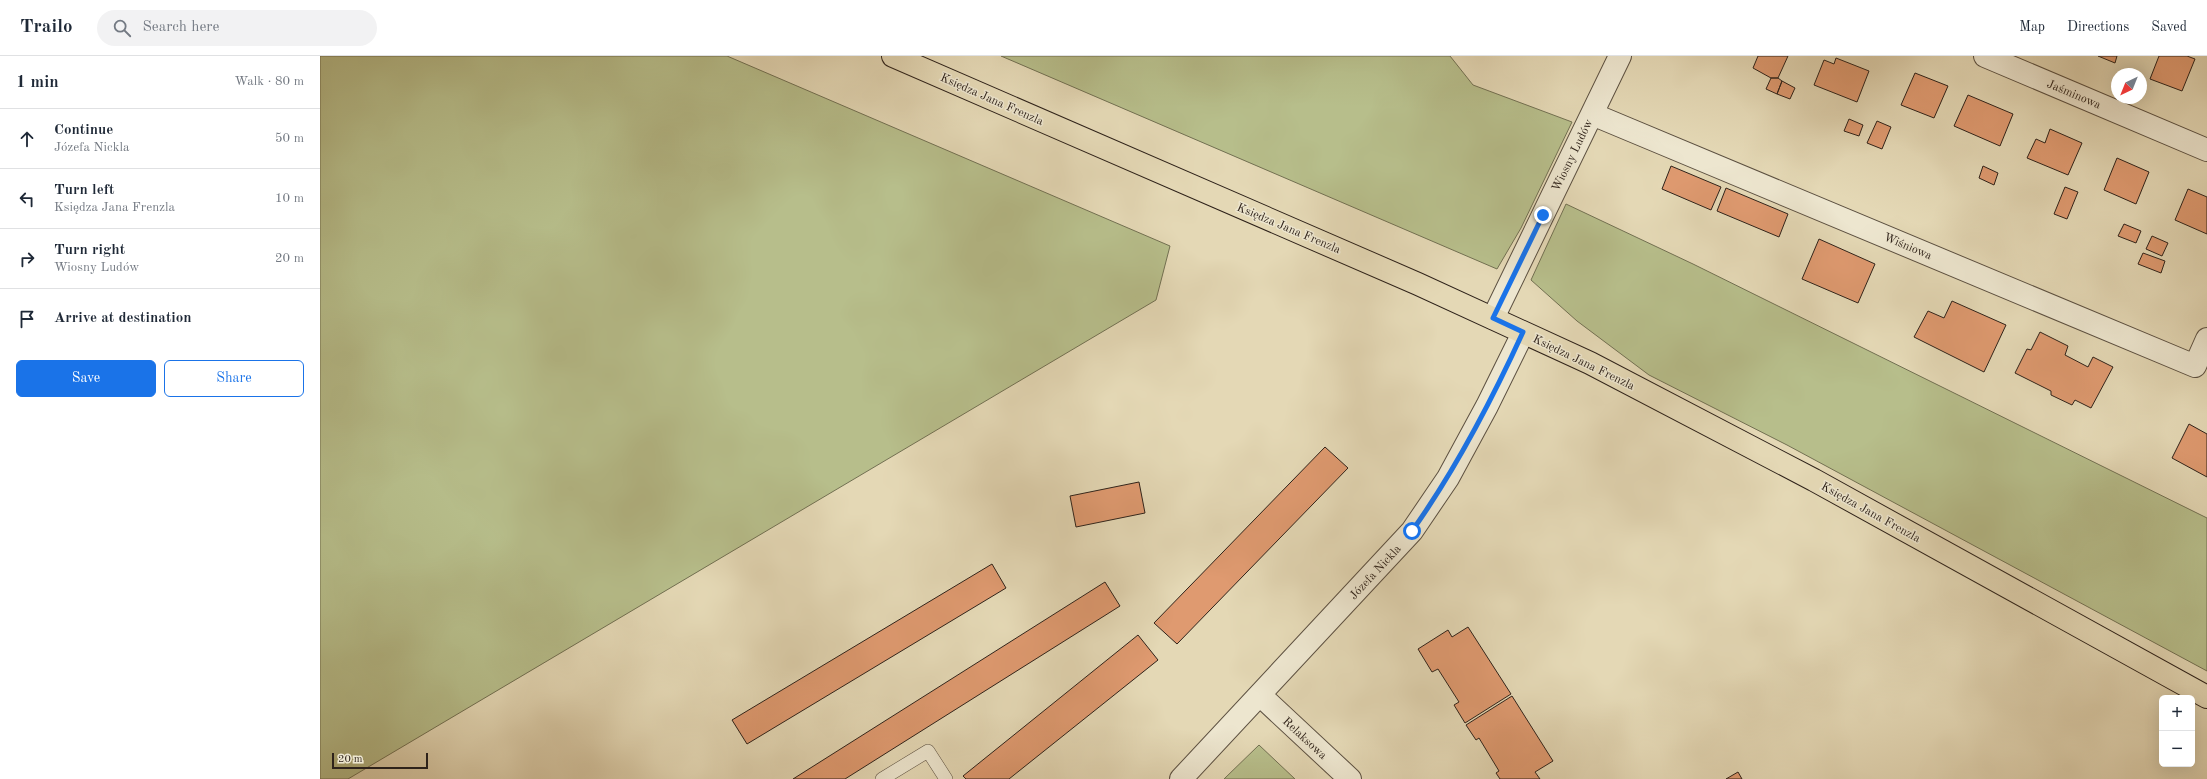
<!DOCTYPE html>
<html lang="en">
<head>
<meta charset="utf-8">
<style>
  :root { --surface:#fff; --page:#f2f2f3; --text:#1f2937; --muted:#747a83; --line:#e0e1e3; --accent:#1a73e8 }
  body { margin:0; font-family:"Old Standard TT",serif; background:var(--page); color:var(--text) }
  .controls { position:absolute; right:12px; bottom:12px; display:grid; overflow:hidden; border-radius:6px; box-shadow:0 4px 16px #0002 }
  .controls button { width:36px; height:36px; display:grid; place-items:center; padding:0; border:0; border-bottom:1px solid var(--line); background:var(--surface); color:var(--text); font:20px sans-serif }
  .compass { position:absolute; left:1791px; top:12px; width:36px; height:36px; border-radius:50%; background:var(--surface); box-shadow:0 4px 16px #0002; rotate:223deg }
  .scale { position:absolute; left:12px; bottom:10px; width:96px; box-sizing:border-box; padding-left:4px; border:2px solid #2e221a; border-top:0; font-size:11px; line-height:14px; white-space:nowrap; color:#2e221a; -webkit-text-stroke:3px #ede6cf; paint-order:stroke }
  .stop { position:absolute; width:12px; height:12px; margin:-9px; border:3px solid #1a73e8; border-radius:50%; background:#fff }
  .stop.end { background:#1a73e8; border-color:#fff; box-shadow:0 1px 4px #0008 }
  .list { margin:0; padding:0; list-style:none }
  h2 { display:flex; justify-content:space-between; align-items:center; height:52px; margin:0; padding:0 16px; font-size:17px }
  h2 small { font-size:13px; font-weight:400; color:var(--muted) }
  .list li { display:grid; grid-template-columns:26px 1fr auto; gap:12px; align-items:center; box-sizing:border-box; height:60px; padding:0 16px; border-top:1px solid var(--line) }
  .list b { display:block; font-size:15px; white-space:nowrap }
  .list p { margin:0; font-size:13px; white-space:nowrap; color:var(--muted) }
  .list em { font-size:13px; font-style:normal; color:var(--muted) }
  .actions { display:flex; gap:8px; padding:12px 16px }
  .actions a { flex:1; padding:9px 0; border:1px solid var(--accent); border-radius:6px; text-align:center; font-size:14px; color:var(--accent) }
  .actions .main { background:var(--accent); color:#fff }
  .icon { flex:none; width:22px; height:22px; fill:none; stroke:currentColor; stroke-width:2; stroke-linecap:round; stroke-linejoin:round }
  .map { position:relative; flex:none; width:1887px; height:723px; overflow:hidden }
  header { display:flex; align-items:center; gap:24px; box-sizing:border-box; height:56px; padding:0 20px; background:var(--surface); border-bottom:1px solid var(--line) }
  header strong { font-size:19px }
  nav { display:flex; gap:22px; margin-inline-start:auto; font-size:14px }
  .search { width:280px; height:36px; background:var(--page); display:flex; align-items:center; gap:10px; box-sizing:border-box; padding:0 14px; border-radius:22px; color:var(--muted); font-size:15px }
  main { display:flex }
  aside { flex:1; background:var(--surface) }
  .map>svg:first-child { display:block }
  .green { fill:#b7be8b; stroke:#727052 }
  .building { fill:#df9a70; stroke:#2e221a }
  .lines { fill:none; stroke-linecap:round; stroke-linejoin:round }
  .service-casing { stroke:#5c5041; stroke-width:14 }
  .minor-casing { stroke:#5c5041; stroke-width:24 }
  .primary-casing { stroke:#2e221a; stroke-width:24 }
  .service { stroke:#ede6cf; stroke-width:13 }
  .minor { stroke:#ede6cf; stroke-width:22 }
  .primary { stroke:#e4d8b5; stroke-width:22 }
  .route { stroke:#1a73e8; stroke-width:5 }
  .labels { text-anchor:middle; stroke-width:3; stroke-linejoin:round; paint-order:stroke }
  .street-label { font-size:12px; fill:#2e221a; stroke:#ede6cf }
</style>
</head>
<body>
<header>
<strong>Trailo</strong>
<div class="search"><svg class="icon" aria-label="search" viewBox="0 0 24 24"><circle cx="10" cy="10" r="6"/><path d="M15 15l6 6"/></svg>Search here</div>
<nav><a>Map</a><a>Directions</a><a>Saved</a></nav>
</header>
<main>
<aside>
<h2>1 min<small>Walk · 80 m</small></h2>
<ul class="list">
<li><svg class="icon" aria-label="ahead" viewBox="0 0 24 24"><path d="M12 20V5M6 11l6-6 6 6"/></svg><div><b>Continue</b><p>Józefa Nickla</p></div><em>50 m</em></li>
<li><svg class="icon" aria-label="left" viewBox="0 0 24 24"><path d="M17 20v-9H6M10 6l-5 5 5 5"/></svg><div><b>Turn left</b><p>Księdza Jana Frenzla</p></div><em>10 m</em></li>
<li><svg class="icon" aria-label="right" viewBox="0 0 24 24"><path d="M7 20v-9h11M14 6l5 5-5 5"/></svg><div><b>Turn right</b><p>Wiosny Ludów</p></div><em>20 m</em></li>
<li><svg class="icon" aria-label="arrive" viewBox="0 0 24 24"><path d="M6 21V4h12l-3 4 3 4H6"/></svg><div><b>Arrive at destination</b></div></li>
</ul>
<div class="actions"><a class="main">Save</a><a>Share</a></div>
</aside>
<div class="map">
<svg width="1887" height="723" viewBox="0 0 1887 723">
  <rect width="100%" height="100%" fill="#e4d8b5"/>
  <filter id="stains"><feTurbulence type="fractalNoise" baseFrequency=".005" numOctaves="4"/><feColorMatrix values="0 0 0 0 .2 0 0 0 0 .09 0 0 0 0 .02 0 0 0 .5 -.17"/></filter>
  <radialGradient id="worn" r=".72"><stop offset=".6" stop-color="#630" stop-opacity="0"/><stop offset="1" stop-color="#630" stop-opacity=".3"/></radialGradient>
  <path class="green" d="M0,0h407l443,190 -14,54 -808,479h-28z
    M681,0h449l23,29 99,37 -51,106 -24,41z
    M1246,148l127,60 514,254v153l-420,-226 -138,-70 -72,-54 -46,-41z
    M939,689l36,34h-71z"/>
  <path class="building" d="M1438,0h30l-10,22h-7l-18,-10z
    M1778,0h19l-2,7z
    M1839,0h28l8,3 -13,32 -32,-12z
    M1516,2l33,13 -12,31 -43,-17 10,-25 10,4z
    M1595,17l33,13 -14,32 -33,-13z
    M1451,22h7l4,3 -5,13 -11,-5z
    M1462,25l13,7 -5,11 -13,-5z
    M1648,39l45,19 -13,32 -46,-20z
    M1529,63l14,6 -4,11 -15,-5z
    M1557,65l14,6 -9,22 -15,-6z
    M1730,73l32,14 -14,32 -41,-17 9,-19 9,4z
    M1797,102l32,14 -13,32 -32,-14z
    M1351,110l50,21 -10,23 -49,-21z
    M1663,110l15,7 -4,12 -15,-7z
    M1745,131l13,5 -11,27 -13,-5z
    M1406,132l62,26 -9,23 -62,-26z
    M1868,133l19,8v37l-32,-14z
    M1804,168l17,7 -5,12 -18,-7z
    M1832,180l16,7 -6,13 -16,-7z
    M1499,183l56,25 -17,39 -56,-24z
    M1823,197l22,8 -4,12 -23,-9z
    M1632,245l54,24 -22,47 -70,-35 14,-26 16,7z
    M1720,276l28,14 -3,9 23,12 5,-10 20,10 -22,41 -16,-8 -3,5 -21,-10v-4l-36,-18 12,-24 4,1z
    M1869,368l18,10v43l-35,-19z
    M1005,391l23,21 -171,176 -23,-21z
    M819,426l6,31 -69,14 -6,-31z
    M672,508l14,24 -259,156 -15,-24z
    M785,526l15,24 -275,173h-52z
    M1148,571l43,67 -46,29 -11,-18 5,-3 -21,-33 -6,3 -14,-23 30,-19 4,7z
    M818,579l20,25 -149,119h-43l-3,-3z
    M1192,640l41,65 -18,11 5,7h-40l-4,-6 3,-2 -20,-33 -3,2 -10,-15z
    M1418,716l4,7h-16z"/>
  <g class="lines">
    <defs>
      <path id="service" d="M562,723l46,-28 18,28"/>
      <path id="minor" d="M1665,0l222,94
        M1272,58l603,252 12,-27
        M1173,262l127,-262
        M941,640l89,83
        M861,723l231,-248 36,-53 39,-72 36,-73"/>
      <path id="primary" d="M573,0l525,228 172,79 224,117 393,217"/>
    </defs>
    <use href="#service" class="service-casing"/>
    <use href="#minor" class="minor-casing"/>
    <use href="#primary" class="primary-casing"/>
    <use href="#service" class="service"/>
    <use href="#minor" class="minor"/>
    <use href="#primary" class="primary"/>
  </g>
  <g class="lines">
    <path class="route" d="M1092,475c44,-62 79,-129 111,-199l-30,-14 50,-103"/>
  </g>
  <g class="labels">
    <g class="street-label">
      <text transform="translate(1754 38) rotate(23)" y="4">Jaśminowa</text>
      <text transform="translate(672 43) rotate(24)" y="4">Księdza Jana Frenzla</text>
      <text transform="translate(1252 99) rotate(-64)" y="4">Wiosny Ludów</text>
      <text transform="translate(969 172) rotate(23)" y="4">Księdza Jana Frenzla</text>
      <text transform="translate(1588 190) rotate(23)" y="4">Wiśniowa</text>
      <text transform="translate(1264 306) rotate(26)" y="4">Księdza Jana Frenzla</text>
      <text transform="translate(1551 456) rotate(29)" y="4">Księdza Jana Frenzla</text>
      <text transform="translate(1055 516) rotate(-47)" y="4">Józefa Nickla</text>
      <text transform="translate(985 682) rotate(43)" y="4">Relaksowa</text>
    </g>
  </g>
  <rect width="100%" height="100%" filter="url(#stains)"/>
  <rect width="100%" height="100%" fill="url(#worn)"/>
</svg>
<div class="controls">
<button>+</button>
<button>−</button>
</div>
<svg class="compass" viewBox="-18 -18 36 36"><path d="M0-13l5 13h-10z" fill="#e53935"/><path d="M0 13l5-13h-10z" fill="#747a83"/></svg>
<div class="scale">20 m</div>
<div class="stop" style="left:1092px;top:475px"></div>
<div class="stop end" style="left:1223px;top:159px"></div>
</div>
</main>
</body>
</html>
